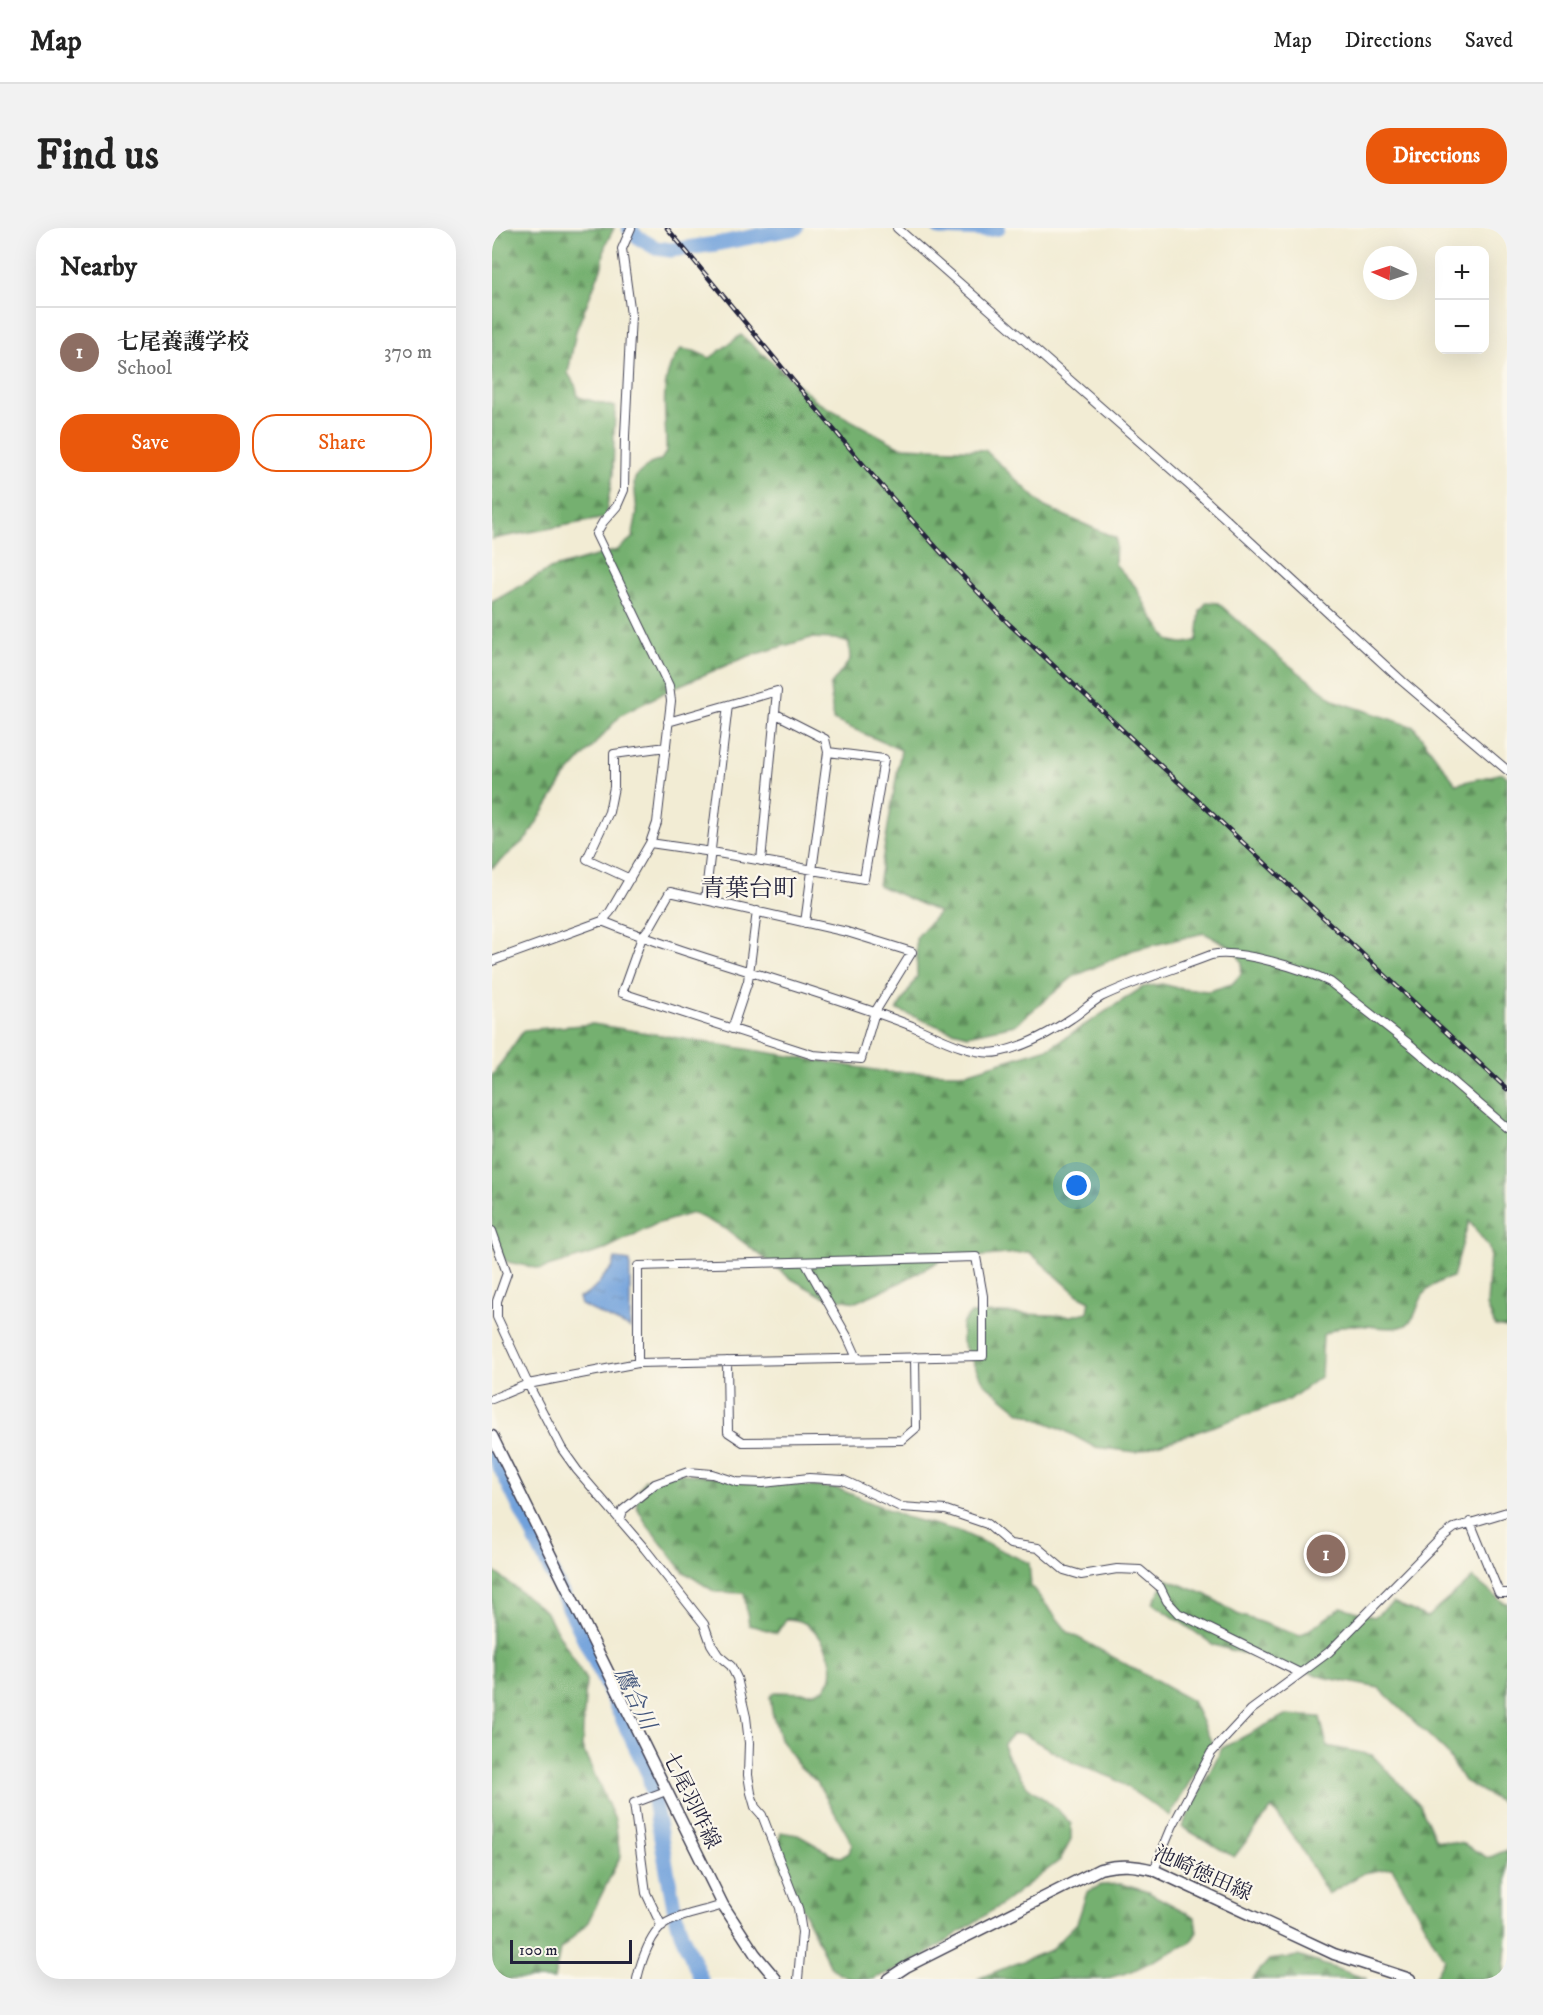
<!DOCTYPE html>
<html lang="en">
<head>
<meta charset="utf-8">
<style>
  :root { --surface:#fff; --page:#f2f2f2; --text:#222; --muted:#767676; --line:#e0e0e0; --accent:#ea580c }
  body { margin:0; font-family:"IM FELL DW Pica","Noto Serif JP",serif; background:var(--page); color:var(--text) }
  .controls { position:absolute; right:18px; top:18px; display:grid; overflow:hidden; border-radius:12px; box-shadow:0 6px 24px #0002 }
  .controls button { width:54px; height:54px; display:grid; place-items:center; padding:0; border:0; border-bottom:2px solid var(--line); background:var(--surface); color:var(--text); font:30px sans-serif }
  .compass { position:absolute; left:871px; top:18px; width:54px; height:54px; border-radius:50%; background:var(--surface); box-shadow:0 6px 24px #0002; rotate:273deg }
  .scale { position:absolute; left:18px; bottom:15px; width:122px; box-sizing:border-box; padding-left:6px; border:3px solid #22223b; border-top:0; font-size:16px; line-height:21px; white-space:nowrap; color:#22223b; -webkit-text-stroke:4px #fbf7ec; paint-order:stroke }
  .you { position:absolute; left:585px; top:958px; width:21px; height:21px; margin:-15px; border:4px solid #fff; border-radius:50%; background:#1a73e8; box-shadow:0 0 0 9px #1a73e833 }
  .badge { display:grid; place-items:center; width:39px; height:39px; border-radius:50%; background:var(--accent); color:#fff; font-size:20px; font-weight:700 }
  .pin { position:absolute; translate:-50% -50%; border:3px solid #fff; box-shadow:0 2px 6px #0006 }
  .list { margin:0; padding:0; list-style:none }
  h2 { display:flex; justify-content:space-between; align-items:center; height:78px; margin:0; padding:0 24px; font-size:26px }
  h2 small { font-size:20px; font-weight:400; color:var(--muted) }
  .list li { display:grid; grid-template-columns:39px 1fr auto; gap:18px; align-items:center; box-sizing:border-box; height:90px; padding:0 24px; border-top:2px solid var(--line) }
  .list b { display:block; font-size:22px; white-space:nowrap }
  .list p { margin:0; font-size:20px; white-space:nowrap; color:var(--muted) }
  .list em { font-size:20px; font-style:normal; color:var(--muted) }
  .actions { display:flex; gap:12px; padding:18px 24px }
  .actions a { flex:1; padding:14px 0; border:2px solid var(--accent); border-radius:24px; text-align:center; font-size:21px; color:var(--accent) }
  .actions .main { background:var(--accent); color:#fff }
  .map { position:relative; flex:none; width:1015px; height:1751px; overflow:hidden; border-radius:24px }
  header { display:flex; align-items:center; gap:36px; box-sizing:border-box; height:84px; padding:0 30px; background:var(--surface); border-bottom:2px solid var(--line) }
  header strong { font-size:28px }
  nav { display:flex; gap:33px; margin-inline-start:auto; font-size:21px }
  .intro { display:flex; align-items:center; justify-content:space-between; box-sizing:border-box; height:144px; padding:0 36px }
  h1 { margin:0; font-size:42px }
  .button { padding:15px 27px; border-radius:24px; background:var(--accent); color:#fff; font-size:21px; font-weight:700 }
  main { display:flex; gap:36px; padding:0 36px }
  aside { flex:1; background:var(--surface); border-radius:24px; box-shadow:0 6px 24px #0002 }
  .map>svg:first-child { display:block }
  .forest { fill:url(#forest-firs); stroke:#4b6955; stroke-width:1.5 }
  .water { fill:url(#water-ripples); stroke:#4a628b; stroke-width:1.5 }
  .lines { fill:none; stroke-linecap:round; stroke-linejoin:round }
  .river { stroke:#71a1db; stroke-width:15 }
  .minor-casing { stroke:#414052; stroke-width:10 }
  .major-casing { stroke:#414052; stroke-width:13 }
  .minor { stroke:#fff; stroke-width:8 }
  .major { stroke:#fff; stroke-width:10 }
  .rail-casing { stroke:#22223b; stroke-width:4.5 }
  .rail { stroke:#fbf7ec; stroke-width:2; stroke-dasharray:7; stroke-linecap:butt }
  .labels { text-anchor:middle; stroke-width:4.5; stroke-linejoin:round; paint-order:stroke }
  .street-label { font-size:21px; fill:#22223b; stroke:#fbf7ec }
  .water-label { font-size:22px; font-style:italic; fill:#42557b; stroke:#fbf7ec }
  .quarter-label { font-size:24px; fill:#22223b; stroke:#fbf7ec }
</style>
</head>
<body>
<header>
<strong>Map</strong>
<nav><a>Map</a><a>Directions</a><a>Saved</a></nav>
</header>
<div class="intro"><h1>Find us</h1><a class="button">Directions</a></div>
<main>
<aside>
<h2>Nearby<small></small></h2>
<ul class="list">
<li><span class="badge" style="background:#8d6e63">1</span><div><b>七尾養護学校</b><p>School</p></div><em>370 m</em></li>
</ul>
<div class="actions"><a class="main">Save</a><a>Share</a></div>
</aside>
<div class="map">
<svg width="1015" height="1751" viewBox="0 0 1015 1751">
  <defs>
    <pattern id="forest-firs" width="22" height="20" patternUnits="userSpaceOnUse" patternTransform="scale(1.5)"><rect width="22" height="20" fill="#74b06f"/><path d="M5 1l3.5 6h-7zM16 11l3.5 6h-7z" fill="#5f8f5c"/></pattern>
    <pattern id="water-ripples" width="26" height="14" patternUnits="userSpaceOnUse" patternTransform="scale(1.5)"><rect width="26" height="14" fill="#71a1db"/><path d="M2 4q2-2 4 0t4 0M15 11q2-2 4 0t4 0" fill="none" stroke="#5c83b3"/></pattern>
  </defs>
  <rect width="100%" height="100%" fill="#fbf7ec"/>
  <filter id="ink" filterUnits="userSpaceOnUse"><feTurbulence type="fractalNoise" baseFrequency=".0167" numOctaves="2"/><feDisplacementMap in="SourceGraphic" scale="12" xChannelSelector="R" yChannelSelector="G"/><feConvolveMatrix kernelMatrix="1 2 1 2 8 2 1 2 1" color-interpolation-filters="sRGB"/></filter>
  <filter id="wash" filterUnits="userSpaceOnUse"><feTurbulence type="fractalNoise" baseFrequency=".008" numOctaves="4" result="noise"/><feDisplacementMap in="SourceGraphic" scale="24" xChannelSelector="R" yChannelSelector="G"/><feGaussianBlur stdDeviation="1.35" result="paint"/><feColorMatrix in="noise" values="0 0 0 0 0 0 0 0 0 0 0 0 0 0 0 0 0 1.4 0 .05"/><feComposite in="paint" operator="in"/></filter>
  <g filter="url(#wash)">
    <rect width="100%" height="100%" fill="#f2ecd4"/>
    <path class="forest" d="M0,0h122l-9,18 -3,20 -26,65 -8,42 8,14 2,10 37,10 -2,67 -8,44 -113,21z
      M249,107l78,68 81,44 85,3 60,57 71,31 -1,26 20,22 16,29 17,25c11,3 19,5 29,0l3,-29 7,-9 11,1 62,55 56,43 78,26 42,57 47,-11 4,4v551l-12,-2 -8,-20 3,-53 -2,-7 -19,-25 -16,56c-11,3 -25,9 -31,20 -5,9 -6,22 -16,28 -13,7 -41,-1 -57,0 -9,1 -18,6 -26,10l-2,41 -32,24 -95,33 -58,19 -42,-5 -34,-19 -40,-16 -36,-29 -22,-41v-18l8,-10 30,-1 71,3 17,-4 2,-11 -12,-6 -49,-43 -88,8 -42,23 -43,19 -34,-6 -32,-18 -64,-49 -33,-16 -37,11 -55,27 -60,18 -33,-7 -9,-7 -7,-12v-167l32,-46 69,-6 294,48 79,1 85,-26 92,-60 19,-3 20,5 27,2 23,-7 9,-10 1,-12 -9,-14 -29,-15 -71,17 -60,27 -58,48 -47,10 -23,-6 -48,-19 20,-33 -1,-39 23,-26 -61,-27 23,-135 -68,-30 -3,-34 20,-26 -1,-17 -14,-4 -24,-1 -65,19 -73,31 -52,27 -56,62 -38,61 -35,30v-266l58,-33 67,-19 15,-12 5,-25 -3,-31 2,-6 14,-12 11,-4 5,-8c1,-35 -10,-75 15,-103l13,2 16,7z
      M183,1245l164,16 66,28 54,14 70,32 2,23 37,46 124,69 20,42 -42,73 -57,-38 -39,-15 -51,-29h-11l-8,10 1,9 22,33 31,24 13,14v16l-11,20 -55,42 -93,62 -40,15h-22l-11,-5 -9,-8 -51,-106 -2,-13 4,-15 17,3 37,21 7,1 7,-4 3,-10 -35,-61 -18,-16 -19,-27 -8,-27 -2,-15 5,-5 36,1 13,-4c2,-3 6,-8 7,-12 4,-20 -12,-49 -31,-56 -4,-1 -9,-2 -14,-2l-9,14 -28,-8 -5,-32 -29,-1 -31,-20 -37,-47 -10,-18v-14l8,-13z
      M0,1342l53,41 41,69 -4,67 33,73 5,37 -32,65 -28,28 -6,29h-62z
      M981,1350l31,25h3v203l-43,-25 -18,-29 -67,-64 -52,-10 -113,-33 -61,-42 13,-24 41,16 30,19 63,22 42,-29 32,10 19,-15 34,15z
      M793,1487l35,2 7,29 45,9 48,50 16,35 28,4 24,14 19,-8v81l-3,40 2,8h-72l10,-20 -52,-91 -28,5 -36,21 -30,-51 -26,-35 -38,49 -52,-30 40,-79z
      M629,1656l27,8 47,25 2,15 -7,11 -60,29 -26,7h-127l73,-29 27,-27 10,-31 14,-7z
      M806,1728l69,23h-115l17,-19z"/>
    <path class="water" d="M123,1031l15,2v67l-49,-23 -2,-7c21,-8 20,-21 33,-29z"/>
    <g class="lines">
      <path class="river" d="M137,0l8,9 19,11 15,2 45,-6 80,-16
        M447,0l45,2 14,-2
        M0,1223l88,179 69,145 26,137 6,21 20,46"/>
    </g>
  </g>
  <g filter="url(#ink)">
    <g class="lines">
      <defs>
        <path id="minor" d="M405,0l292,257 213,196 105,89
          M284,486l49,25 3,13 -23,171
          M176,494l109,-31 -16,170
          M158,615l62,9 152,27 20,-120 -56,-7
          M138,651l-43,-20 22,-47 5,-25v-33l52,-7
          M178,664l177,40 65,20 -37,60 -14,47 -48,-4 -191,-62 20,-56 8,-10z
          M213,672l23,-195
          M110,693c101,41 208,65 310,105 23,10 62,31 86,26 26,-5 52,-19 74,-34 10,-6 18,-15 29,-21 35,-17 74,-28 110,-42 29,-6 93,14 119,27l83,65 94,81
          M0,733l110,-40 8,-9 40,-69 7,-20 14,-122 -2,-15 -73,-152 7,-12 14,-16 7,-16 1,-54 6,-121 -9,-66 9,-21
          M240,801l16,-48 9,-70
          M0,1003l15,42 -10,28v16l31,67 34,65 15,21 68,79 59,75 7,20 7,11 13,11 6,12 9,39 3,26 -1,32 3,18 4,14 7,8 36,93 4,24 -4,47
          M313,1034l43,76 9,20
          M235,1133l1,71 15,10 159,-2 14,-12 -1,-71
          M0,1171l36,-15 110,-21 345,-7v-60l-7,-39 -338,9v97
          M128,1293l3,-11 32,-26 33,-12 24,2 25,8 26,1 46,-5 34,2 58,27 45,3 41,14 23,20 28,4 26,22 17,5 36,-6 23,1 20,17 7,14 11,12 122,60
          M978,1294l29,71h8
          M662,1642l18,-43 39,-74 40,-43 78,-58 112,-114 13,-10 53,-16
          M170,1699l-16,-34 -12,-90 32,-12
          M145,1751c4,-17 14,-49 31,-57 17,-8 37,-11 55,-17"/>
        <path id="major" d="M0,1208l231,469 32,49 21,25
          M396,1751l18,-12 194,-98c20,-5 34,-4 54,1l180,84 76,25"/>
      </defs>
      <use href="#minor" class="minor-casing"/>
      <use href="#major" class="major-casing"/>
      <use href="#minor" class="minor"/>
      <use href="#major" class="major"/>
      <defs>
        <path id="rail" d="M175,0c112,134 219,272 342,396l498,465"/>
      </defs>
      <use href="#rail" class="rail-casing"/>
      <use href="#rail" class="rail"/>
    </g>
  </g>
  <g class="labels">
    <g class="street-label">
      <text transform="translate(200 1572) rotate(64)" y="7">七尾羽咋線</text>
      <text transform="translate(711 1645) rotate(24)" y="7">池崎徳田線</text>
    </g>
    <g class="water-label">
      <text transform="translate(144 1470) rotate(64)" y="8">鷹合川</text>
    </g>
    <g class="quarter-label">
      <text x="257" y="668">青葉台町</text>
    </g>
  </g>
</svg>
<div class="controls">
<button>+</button>
<button>−</button>
</div>
<svg class="compass" viewBox="-18 -18 36 36"><path d="M0-13l5 13h-10z" fill="#e53935"/><path d="M0 13l5-13h-10z" fill="#767676"/></svg>
<div class="scale">100 m</div>
<div class="you"></div>
<div class="pin badge" style="left:834px;top:1326px;background:#8d6e63">1</div>
</div>
</main>
</body>
</html>
